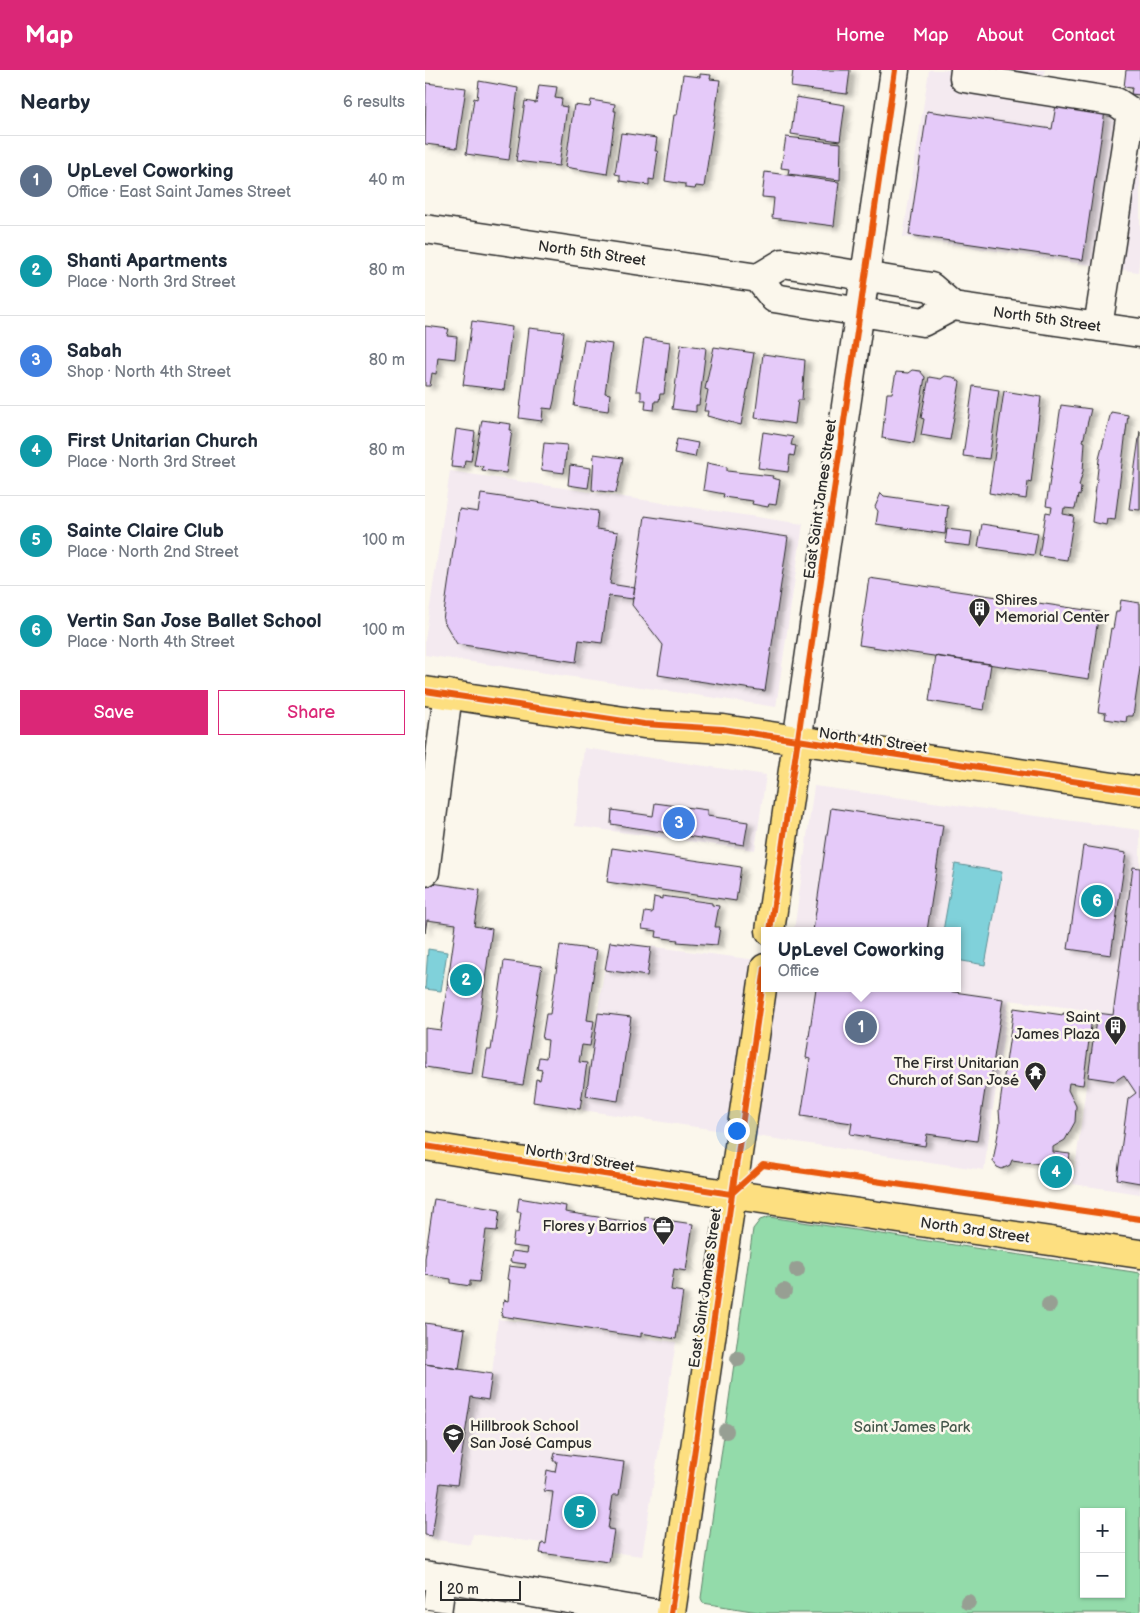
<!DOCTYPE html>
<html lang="en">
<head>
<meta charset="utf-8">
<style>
  :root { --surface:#fff; --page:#f2f2f3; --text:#1f2937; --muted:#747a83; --line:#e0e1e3; --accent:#db2777 }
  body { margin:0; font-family:"Balsamiq Sans",sans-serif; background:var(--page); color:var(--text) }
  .controls { position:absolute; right:15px; bottom:15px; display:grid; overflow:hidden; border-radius:0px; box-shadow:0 1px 4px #0004 }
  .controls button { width:45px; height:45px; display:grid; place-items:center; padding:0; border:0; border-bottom:1px solid var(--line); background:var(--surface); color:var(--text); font:25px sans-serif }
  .scale { position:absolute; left:15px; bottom:12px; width:81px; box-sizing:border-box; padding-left:5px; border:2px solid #2b2b2b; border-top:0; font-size:14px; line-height:18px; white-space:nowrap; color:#2b2b2b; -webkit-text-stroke:4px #fbf7ec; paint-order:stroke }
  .you { position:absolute; left:311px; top:1060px; width:18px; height:18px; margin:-12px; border:4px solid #fff; border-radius:50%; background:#1a73e8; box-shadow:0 0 0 8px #1a73e833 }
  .badge { display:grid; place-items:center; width:32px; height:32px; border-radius:50%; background:var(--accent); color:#fff; font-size:16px; font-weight:700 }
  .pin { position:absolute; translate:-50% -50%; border:2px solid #fff; box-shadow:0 1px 5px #0006 }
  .popup { position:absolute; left:336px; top:857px; width:200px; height:65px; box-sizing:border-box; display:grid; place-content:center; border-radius:0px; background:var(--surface); filter:drop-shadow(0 1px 4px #0005); font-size:16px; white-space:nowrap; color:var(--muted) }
  .popup b { font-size:19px; color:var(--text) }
  .popup::after { content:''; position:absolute; left:50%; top:100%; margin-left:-10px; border:10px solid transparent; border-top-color:var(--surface) }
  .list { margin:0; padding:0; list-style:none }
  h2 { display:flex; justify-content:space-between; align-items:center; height:65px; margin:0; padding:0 20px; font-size:21px }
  h2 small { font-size:16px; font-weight:400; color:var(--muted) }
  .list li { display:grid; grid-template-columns:32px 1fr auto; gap:15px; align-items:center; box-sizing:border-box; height:90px; padding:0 20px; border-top:1px solid var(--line) }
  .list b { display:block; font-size:19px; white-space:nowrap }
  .list p { margin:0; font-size:16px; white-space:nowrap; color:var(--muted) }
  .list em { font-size:16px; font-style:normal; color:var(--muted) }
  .actions { display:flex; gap:10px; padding:15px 20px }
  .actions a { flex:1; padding:11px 0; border:1px solid var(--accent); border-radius:0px; text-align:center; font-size:18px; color:var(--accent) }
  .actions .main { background:var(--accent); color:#fff }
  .map { position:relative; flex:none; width:715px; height:1543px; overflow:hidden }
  header { display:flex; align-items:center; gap:30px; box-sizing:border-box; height:70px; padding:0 25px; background:var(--accent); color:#fff }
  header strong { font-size:24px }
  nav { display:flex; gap:28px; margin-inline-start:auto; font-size:18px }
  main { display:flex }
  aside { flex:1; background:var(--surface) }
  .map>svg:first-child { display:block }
  .built { fill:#f4eaf0 }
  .green { fill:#93dbaa; stroke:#5f836a; fill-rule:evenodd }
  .water { fill:#80d1da; stroke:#5e8f94 }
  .building { fill:#e5caf9; stroke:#2b2b2b; filter:url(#shadow) }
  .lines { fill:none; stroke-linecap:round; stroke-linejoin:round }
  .minor-casing { stroke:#2b2b2b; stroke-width:31 }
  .major-casing { stroke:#2b2b2b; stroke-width:31 }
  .minor { stroke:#fbf7ec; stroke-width:28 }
  .major { stroke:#fddf80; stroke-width:28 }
  .tram { stroke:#2b2b2b; stroke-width:1 }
  .cycleway-casing { stroke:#fbf7ec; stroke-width:9 }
  .cycleway { stroke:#e8590c; stroke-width:6 }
  .tree { fill:#979f93 }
  .labels { text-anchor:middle; stroke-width:5; stroke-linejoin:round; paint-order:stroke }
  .street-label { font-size:15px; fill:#2b2b2b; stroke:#fbf7ec }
  .poi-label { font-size:15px; fill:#2b2b2b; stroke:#fbf7ec; text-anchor:end }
  .park-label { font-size:15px; fill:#45574b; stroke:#fbf7ec }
</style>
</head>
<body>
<header>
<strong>Map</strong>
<nav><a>Home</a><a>Map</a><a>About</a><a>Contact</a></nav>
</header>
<main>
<aside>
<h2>Nearby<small>6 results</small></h2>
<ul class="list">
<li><span class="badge" style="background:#5c6f8a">1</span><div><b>UpLevel Coworking</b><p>Office · East Saint James Street</p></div><em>40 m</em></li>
<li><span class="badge" style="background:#0f9aa8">2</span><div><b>Shanti Apartments</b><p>Place · North 3rd Street</p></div><em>80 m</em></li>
<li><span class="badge" style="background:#3f7fe0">3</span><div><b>Sabah</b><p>Shop · North 4th Street</p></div><em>80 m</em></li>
<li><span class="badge" style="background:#0f9aa8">4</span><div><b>First Unitarian Church</b><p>Place · North 3rd Street</p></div><em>80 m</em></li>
<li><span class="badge" style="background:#0f9aa8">5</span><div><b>Sainte Claire Club</b><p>Place · North 2nd Street</p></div><em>100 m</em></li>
<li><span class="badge" style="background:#0f9aa8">6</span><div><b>Vertin San Jose Ballet School</b><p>Place · North 4th Street</p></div><em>100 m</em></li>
</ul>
<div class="actions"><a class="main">Save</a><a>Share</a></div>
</aside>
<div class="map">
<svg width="715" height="1543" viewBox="0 0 715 1543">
  <defs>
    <filter id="shadow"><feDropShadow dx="5.5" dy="3" stdDeviation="2.5" flood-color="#0004"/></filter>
  </defs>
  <rect width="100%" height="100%" fill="#fbf7ec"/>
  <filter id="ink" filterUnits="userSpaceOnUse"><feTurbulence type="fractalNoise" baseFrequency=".02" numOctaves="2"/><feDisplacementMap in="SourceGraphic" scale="10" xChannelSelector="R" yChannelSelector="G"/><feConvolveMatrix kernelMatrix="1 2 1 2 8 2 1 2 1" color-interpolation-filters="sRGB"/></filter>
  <g filter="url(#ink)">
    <path class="built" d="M504,0h116l-2,15 97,13v157l-2,17 -235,-35z
      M25,401l353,53 -27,183 -351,-52v-15z
      M159,678l182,27 -11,75 -180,-24z
      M389,716l326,44v364l-67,-10 23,-173 -87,-11 -25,170 -402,-60 27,-169 156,20v27h192v-57h-163z
      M73,1249l178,23 -34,214 -169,-22 -2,11 -46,-7v-174l67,10z"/>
    <path class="green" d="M344,1147l371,56v340h-376l-61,-10 -2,-5 52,-369 7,-9zM659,1442h37v82h-37z"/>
    <path class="water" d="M530,794l47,8 -17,93 -28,-5v-29h-14z
      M3,879l19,3 -6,39 -16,-2z"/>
    <path class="building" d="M368,0h57l-3,24 -56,-7z
      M701,0h14v25l-9,-1 1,-6 -8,-1z
      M275,4l11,1 -1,4 10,1 -16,107 -8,-1 -1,3 -10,-1v-4l-20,-3 9,-66h3l6,-40 17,2z
      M54,11l39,7 -9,72 -43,-6 8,-56 3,1z
      M1,13l40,5 -9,60 -32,-4z
      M114,15l18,2 -2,11 7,1 -1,7 6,1 -8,59 -43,-5 9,-60 11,2z
      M371,27l49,8 -5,36 -49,-7z
      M166,30l24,4 -1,7h2l-9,63 -42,-7 9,-62 16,2z
      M631,35l49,6 -22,149 -174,-25 18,-124 125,18z
      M196,63l36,5 -2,13h3l-4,29 -5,-1v6l-29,-4v-6l-5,-1z
      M361,67l55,6 -1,37 -52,-6 1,-5 -8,-1z
      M340,102l74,10 -5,44 -62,-8 2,-20 -12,-1z
      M47,251l40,6 -8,63 -41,-5z
      M0,256l24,3 -2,7 10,1 -2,22 -17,-2 -2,17 -4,-1 -2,13h-5z
      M104,258l35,4 -10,69 -2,8 -9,-1 -1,13 -23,-3z
      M219,268l26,4 -6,52h-4l-1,7h-4l-1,9 -9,-1 1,-9h-5v-9h-5z
      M159,270l28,4 -7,49 5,1 -2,17 -34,-5z
      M256,274l25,4 -7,57h-3v7l-24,-3z
      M289,277l40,6 -13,72 -34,-9 1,-5h-4l4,-21 -3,-1z
      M338,284l42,6 -3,40h-4l-3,24 -40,-6z
      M487,300l8,1 5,6 -11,66 -32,-5 5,-45h5l4,-21 12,1z
      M520,306l8,1 7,5 -10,58 -29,-5 3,-16 -3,-1 8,-41 12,2z
      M548,316l26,4 -10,69 -26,-3z
      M579,321l37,6 -10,86 -3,-1 -2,17 -37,-6z
      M636,335l30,4 -8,32 2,1 -2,29 -4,15 2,1 -1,9 -2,-1 -3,14 -11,-1 -1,6 11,2 -7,44 -28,-4 7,-44 5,1 1,-6 -6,-1z
      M686,342l17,3 -13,105 -8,-1 -1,6 -14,-3 7,-63z
      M57,350l29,4 -1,6h2l-6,43 -24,-3 1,-4 -9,-1z
      M31,359l19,3 -4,29 -6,-1 -1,8 -13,-1z
      M715,361v79l-11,-1z
      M338,362l30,5 -2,8 5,1 -2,10 -4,-1 -2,17 -30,-4z
      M252,369l21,4 -3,14 -21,-4z
      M119,373l23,2 -3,28 -23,-3z
      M169,384l29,4 -7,35 -24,-3z
      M282,393l20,4v4l46,5 -1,2 8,2 -4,25 -7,-1 -1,3 -16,-3 1,-3 -30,-4 1,-3 -21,-4z
      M145,395l21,3 -3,20 -20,-3z
      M456,423l3,3 64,9 -3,29 -69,-10 2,-13 -3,-4z
      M56,424l117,17 -2,18 22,3 -8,52 25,4 -2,11 -24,-3 -7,47 -23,-3 -3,22 -119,-18 -14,-24 16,-111 19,3z
      M220,446l143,21 -23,154 -107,-16 5,-30 -31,-40z
      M557,454l56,9 -4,22 -56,-8z
      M522,459l25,3 -2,14 -25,-3z
      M444,508l230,34 -10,67 -230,-34z
      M696,530l19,3v65l-7,48h-6l-1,6 -21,-3 1,-6 -8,-1 13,-84 2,1 3,-18h3z
      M511,586l55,8 -7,46 -55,-9z
      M230,733l52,7v6l41,6 -4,23 -133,-21 1,-14 41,6z
      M406,738l112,17 -16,106h-114z
      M658,776l43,7 -15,102 -43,-6z
      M187,778l129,19 -5,34 -129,-19z
      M708,797l7,1v315l-23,-4 11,-80 8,-6 -12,-18 -9,6 -27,-4 9,-64 16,2z
      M0,812l55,8 -6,36 18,3 -20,145 -47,-7v-39l16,2 15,-106 -29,-4 -2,13z
      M237,826l50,7v2l7,1 -4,21h5l-3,18 -40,-3 1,-2 -22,-3 1,-6 -15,-2 3,-17 7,1 2,-16 8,2z
      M185,872l41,5 -4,29 -42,-6z
      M135,875l37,5 -10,70 7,1 -4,25 -8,-1 -3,17 8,1 -7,46 -47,-7 3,-23 4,1 2,-10 -5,-1 2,-12 7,1 2,-18 -6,-1 4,-25h4z
      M79,891l38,5 -19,119 -40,-6 4,-29h4z
      M391,918h110l77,11 -13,85 -4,-1 -9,58 -50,-7 -2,12 -75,-12 2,-11 -51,-7 9,-57 -4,-1z
      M589,938l49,7v-2l29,5 -9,67 -14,-2 -1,7 8,16 -1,16 -10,18 -12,7v5l17,2 -3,19 -20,-3 1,-5 -36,-5 -2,5 -8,4 -5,-2 -4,-6 7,-38 -1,-13z
      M173,943l33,4 -13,84 -32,-5z
      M94,1128l47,8 -1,6 79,12 1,-7 48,7 -7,47 -12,-2 -3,21 12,2 -7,47 -35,-6v4l-140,-21 3,-16 4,1 2,-21 -3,-1 2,-13 16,2 1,-4 -16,-2 2,-11 15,2 1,-5 -16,-2 2,-13h4l3,-21h-4z
      M9,1129l66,11 -3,21 -11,-1 -7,52 -9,-1v5l-19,-3v-4l-26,-4v-17z
      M0,1253l40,6 -6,40 -34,-5z
      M0,1294l67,10 -4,26 -17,-3 -14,88 -17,-2 -8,53 -7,-1z
      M130,1383l69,9 -5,33h-6l-5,34 6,1 -5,32 -69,-9 2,-10 4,1 7,-52 -9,-1 3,-21 8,2 2,-11h-4z"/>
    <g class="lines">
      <defs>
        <path id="minor" d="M540,0l-1,8 152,24 15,10 -33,215
          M0,159l333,49 25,-15 148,24 22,19 187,27
          M333,208l16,20 149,24 30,-16
          M372,672l98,-672
          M0,802l23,-178
          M0,1505l227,38
          M12,1543l5,-36"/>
        <path id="major" d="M0,621l219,33 79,5 417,62
          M345,861l27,-189
          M0,1076l275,44 440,64
          M246,1543l94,-645"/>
      </defs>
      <use href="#minor" class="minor-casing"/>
      <use href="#major" class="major-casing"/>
      <use href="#minor" class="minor"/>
      <use href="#major" class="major"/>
      <path class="tram" d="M0,1539l26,4"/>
      <defs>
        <path id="cycleway" d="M0,621l219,33 79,5 417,62
          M345,861l125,-861
          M0,1076l306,48
          M306,1124l32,-29 377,54
          M246,1543l94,-645"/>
      </defs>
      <use href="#cycleway" class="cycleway-casing"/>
      <use href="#cycleway" class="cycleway"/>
    </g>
    <g class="tree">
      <circle cx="372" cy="1200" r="8"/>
      <circle cx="359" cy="1221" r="8"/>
      <circle cx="624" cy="1235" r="8"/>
      <circle cx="313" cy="1289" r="8"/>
      <circle cx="301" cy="1361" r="8"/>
      <circle cx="543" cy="1532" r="8"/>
    </g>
  </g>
  <defs>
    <symbol id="building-pin" viewBox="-11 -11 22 30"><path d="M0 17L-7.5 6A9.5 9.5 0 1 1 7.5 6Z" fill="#2b2b2b" stroke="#fbf7ec"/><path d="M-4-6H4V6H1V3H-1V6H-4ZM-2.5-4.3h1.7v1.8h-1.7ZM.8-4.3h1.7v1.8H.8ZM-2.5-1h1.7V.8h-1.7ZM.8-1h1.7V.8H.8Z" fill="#fff"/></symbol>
    <symbol id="temple-pin" viewBox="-11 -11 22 30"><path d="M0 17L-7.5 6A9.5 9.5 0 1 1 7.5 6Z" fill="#2b2b2b" stroke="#fbf7ec"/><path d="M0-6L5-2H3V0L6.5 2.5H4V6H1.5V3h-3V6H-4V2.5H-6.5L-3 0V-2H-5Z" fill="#fff"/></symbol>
    <symbol id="office-pin" viewBox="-11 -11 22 30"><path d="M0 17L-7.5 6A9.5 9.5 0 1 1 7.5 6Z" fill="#2b2b2b" stroke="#fbf7ec"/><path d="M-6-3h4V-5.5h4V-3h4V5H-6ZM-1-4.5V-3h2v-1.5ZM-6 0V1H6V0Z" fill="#fff"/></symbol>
    <symbol id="school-pin" viewBox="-11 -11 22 30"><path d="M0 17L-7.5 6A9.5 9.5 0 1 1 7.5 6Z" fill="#2b2b2b" stroke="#fbf7ec"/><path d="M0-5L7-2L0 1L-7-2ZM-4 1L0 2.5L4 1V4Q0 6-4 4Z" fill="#fff"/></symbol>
  </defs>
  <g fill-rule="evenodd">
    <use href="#building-pin" x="542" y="526" width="25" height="34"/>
    <use href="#building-pin" x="678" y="944" width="25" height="34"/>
    <use href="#temple-pin" x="598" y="990" width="25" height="34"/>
    <use href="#office-pin" x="226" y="1144" width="25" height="34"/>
    <use href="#school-pin" x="16" y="1352" width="25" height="34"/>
  </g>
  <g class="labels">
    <g class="street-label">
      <text transform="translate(167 183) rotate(8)" y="5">North 5th Street</text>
      <text transform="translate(622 249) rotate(8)" y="5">North 5th Street</text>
      <text transform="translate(395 429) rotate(-82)" y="5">East Saint James Street</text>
      <text transform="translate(448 670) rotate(8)" y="5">North 4th Street</text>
      <text transform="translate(155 1088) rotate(9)" y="5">North 3rd Street</text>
      <text transform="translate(550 1160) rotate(8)" y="5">North 3rd Street</text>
      <text transform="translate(280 1218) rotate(-82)" y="5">East Saint James Street</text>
    </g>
    <g class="poi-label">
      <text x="570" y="535" text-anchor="start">Shires<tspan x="570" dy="17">Memorial Center</tspan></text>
      <text x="675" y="952">Saint<tspan x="675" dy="17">James Plaza</tspan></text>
      <text x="594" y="998">The First Unitarian<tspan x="594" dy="17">Church of San José</tspan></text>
      <text x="222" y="1161">Flores y Barrios</text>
      <text x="45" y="1361" text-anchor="start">Hillbrook School<tspan x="45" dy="17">San José Campus</tspan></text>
    </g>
    <g class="park-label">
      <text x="487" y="1362">Saint James Park</text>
    </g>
  </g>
</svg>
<div class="controls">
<button>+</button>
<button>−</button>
</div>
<div class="scale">20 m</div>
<div class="you"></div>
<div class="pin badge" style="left:436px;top:957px;background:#5c6f8a">1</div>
<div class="popup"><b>UpLevel Coworking</b>Office</div>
<div class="pin badge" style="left:41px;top:910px;background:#0f9aa8">2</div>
<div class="pin badge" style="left:254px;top:753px;background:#3f7fe0">3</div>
<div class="pin badge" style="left:631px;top:1102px;background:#0f9aa8">4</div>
<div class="pin badge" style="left:155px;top:1442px;background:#0f9aa8">5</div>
<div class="pin badge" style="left:672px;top:831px;background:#0f9aa8">6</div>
</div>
</main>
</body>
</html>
